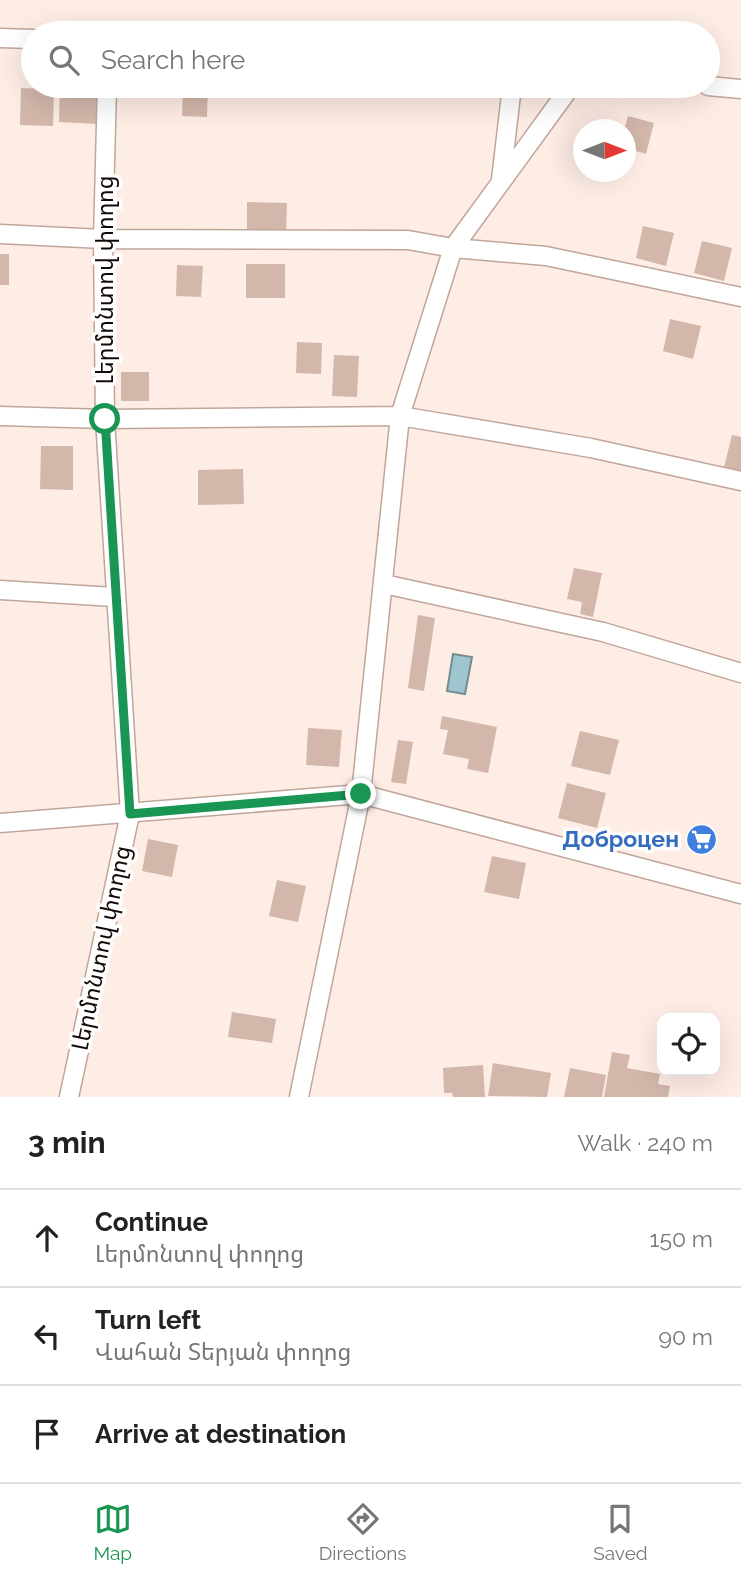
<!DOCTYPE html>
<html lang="en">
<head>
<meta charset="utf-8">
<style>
  :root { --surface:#fff; --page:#f6f6f6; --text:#222; --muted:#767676; --line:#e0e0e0; --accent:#1a9654 }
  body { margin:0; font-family:Raleway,"Noto Sans Armenian",sans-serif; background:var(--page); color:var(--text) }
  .controls { position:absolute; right:21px; bottom:21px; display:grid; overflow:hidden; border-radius:14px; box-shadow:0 7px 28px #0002 }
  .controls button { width:63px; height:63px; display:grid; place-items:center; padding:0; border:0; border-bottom:2px solid var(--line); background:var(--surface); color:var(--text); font:35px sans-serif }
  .compass { position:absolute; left:573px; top:119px; width:63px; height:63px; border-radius:50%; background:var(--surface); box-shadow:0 7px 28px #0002; rotate:90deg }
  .stop { position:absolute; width:21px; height:21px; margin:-16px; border:5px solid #1a9654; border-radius:50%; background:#fff }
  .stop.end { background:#1a9654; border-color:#fff; box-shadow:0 2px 7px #0008 }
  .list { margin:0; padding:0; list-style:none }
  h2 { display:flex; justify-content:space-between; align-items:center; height:91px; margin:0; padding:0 28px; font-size:30px }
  h2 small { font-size:23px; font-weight:400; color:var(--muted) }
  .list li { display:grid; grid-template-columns:46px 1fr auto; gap:21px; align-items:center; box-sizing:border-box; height:98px; padding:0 28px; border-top:2px solid var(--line) }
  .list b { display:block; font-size:26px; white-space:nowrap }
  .list p { margin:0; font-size:23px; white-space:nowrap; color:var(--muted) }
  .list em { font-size:23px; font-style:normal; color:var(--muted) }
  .icon { flex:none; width:38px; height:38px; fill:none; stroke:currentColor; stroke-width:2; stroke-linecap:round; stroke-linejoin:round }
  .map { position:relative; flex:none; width:741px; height:1097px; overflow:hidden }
  .search { position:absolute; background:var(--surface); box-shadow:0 7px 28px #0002; left:21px; right:21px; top:21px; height:77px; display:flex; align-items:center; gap:18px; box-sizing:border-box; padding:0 24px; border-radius:38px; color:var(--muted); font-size:26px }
  .sheet { height:385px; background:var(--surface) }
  nav { display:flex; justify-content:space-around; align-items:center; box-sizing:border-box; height:98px; border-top:2px solid var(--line); background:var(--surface); font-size:19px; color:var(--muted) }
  nav a { display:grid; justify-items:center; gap:4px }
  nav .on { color:var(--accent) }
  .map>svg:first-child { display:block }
  .water { fill:#9fc5ce; stroke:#758d92; stroke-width:2 }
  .building { fill:#d2b7aa }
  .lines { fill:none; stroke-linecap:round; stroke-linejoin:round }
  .minor-casing { stroke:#c0a699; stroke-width:21 }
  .minor { stroke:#fff; stroke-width:18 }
  .route { stroke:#1a9654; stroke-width:9 }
  .labels { text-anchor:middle; stroke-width:7; stroke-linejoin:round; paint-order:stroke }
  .street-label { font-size:23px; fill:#120905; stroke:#fefefe }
  .shop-label { font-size:23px; font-weight:bold; fill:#366cbe; stroke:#fefefe; text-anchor:end }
</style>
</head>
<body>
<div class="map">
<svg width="741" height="1097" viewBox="0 0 741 1097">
  <rect width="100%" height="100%" fill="#feede5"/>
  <path class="water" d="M453,654l19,3 -7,37 -18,-3z"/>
  <path class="building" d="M60,86h40l-1,38 -40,-2z
    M183,86h25l-1,31 -25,-1z
    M21,88l33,1 -1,37 -33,-1z
    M628,116l26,7 -8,31 -20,-6 -2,-18z
    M247,202l40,1 -1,30h-39z
    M643,226l31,7 -8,33 -30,-8z
    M702,241l30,7 -8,33 -30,-8z
    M0,254h9v31h-9z
    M246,264h39v34h-39z
    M177,265l26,1 -2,31 -25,-1z
    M670,319l31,7 -8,33 -30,-8z
    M297,342l25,1 -1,31 -25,-1z
    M334,355l25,1 -2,41 -25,-1z
    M121,372h28v29h-28z
    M732,435l9,2v34l-17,-4z
    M41,446h32v44l-33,-1z
    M243,469l1,35 -46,1v-35z
    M574,568l28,5 -9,44 -13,-3 2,-12 -15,-3z
    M418,615l17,3 -11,73 -16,-3z
    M442,716l55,11 -9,46 -21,-4 2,-10 -26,-5 5,-24 -8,-1z
    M308,728l34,2 -3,37 -33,-2z
    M580,731l39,9 -9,35 -39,-9z
    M398,740l15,2 -7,42 -15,-2z
    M567,783l39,10 -9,35 -39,-10z
    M148,839l30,6 -6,32 -30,-6z
    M492,856l34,7 -7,36 -35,-7z
    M277,880l29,6 -8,36 -29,-6z
    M232,1012l44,7 -4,24 -44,-6z
    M612,1052l18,3 -3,13 33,6 -2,10 12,2 -2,11h-64z
    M493,1063l58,10 -4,24 -59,-1z
    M483,1065l2,32h-32l-1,-4h-8l-1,-25z
    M570,1068l36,7 -4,22h-38z"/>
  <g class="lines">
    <defs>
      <path id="minor" d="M0,38l33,1
        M708,86l33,3
        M501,180l11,-94
        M0,234l103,5 305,1 45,8 93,8 195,41
        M0,416l105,3 295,-3 191,32 150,33
        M384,584l219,48 138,41
        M0,590l114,7
        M0,823l361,-29 380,100
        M69,1097l61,-283 -25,-395 -2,-180 4,-153
        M299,1097l62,-303 39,-378 53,-168 118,-162"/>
    </defs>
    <use href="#minor" class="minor-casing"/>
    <use href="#minor" class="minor"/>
  </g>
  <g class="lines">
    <path class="route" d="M105,419l25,395 231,-20"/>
  </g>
  <defs>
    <symbol id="supermarket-disc" viewBox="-11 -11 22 22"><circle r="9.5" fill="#3f7fe0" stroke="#fefefe"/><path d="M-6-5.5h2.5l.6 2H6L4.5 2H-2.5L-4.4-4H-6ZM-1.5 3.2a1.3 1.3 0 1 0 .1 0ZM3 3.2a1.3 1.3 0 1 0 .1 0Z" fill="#fff"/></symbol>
  </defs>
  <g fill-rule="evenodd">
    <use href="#supermarket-disc" x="684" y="822" width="35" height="35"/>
  </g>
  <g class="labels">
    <g class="street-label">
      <text transform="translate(105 280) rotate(-90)" y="8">Լերմոնտով փողոց</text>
      <text transform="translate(101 948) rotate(-78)" y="8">Լերմոնտով փողոց</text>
    </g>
    <g class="shop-label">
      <text x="679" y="847">Доброцен</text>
    </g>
  </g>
</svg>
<div class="controls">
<button><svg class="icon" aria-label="locate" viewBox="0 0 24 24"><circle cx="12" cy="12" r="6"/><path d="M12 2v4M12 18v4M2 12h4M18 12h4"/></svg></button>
</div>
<svg class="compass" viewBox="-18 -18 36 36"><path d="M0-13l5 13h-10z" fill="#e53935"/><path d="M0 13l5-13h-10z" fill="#767676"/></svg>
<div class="stop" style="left:105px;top:419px"></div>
<div class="stop end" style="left:361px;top:794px"></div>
<div class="search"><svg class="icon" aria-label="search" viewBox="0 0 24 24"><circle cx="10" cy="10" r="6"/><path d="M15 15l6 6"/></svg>Search here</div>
</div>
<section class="sheet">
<h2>3 min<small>Walk · 240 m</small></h2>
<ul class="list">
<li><svg class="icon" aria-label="ahead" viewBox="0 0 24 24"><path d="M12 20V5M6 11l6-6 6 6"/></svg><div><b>Continue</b><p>Լերմոնտով փողոց</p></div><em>150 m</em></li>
<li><svg class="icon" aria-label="left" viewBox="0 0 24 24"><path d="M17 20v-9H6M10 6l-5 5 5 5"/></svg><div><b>Turn left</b><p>Վահան Տերյան փողոց</p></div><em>90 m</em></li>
<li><svg class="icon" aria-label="arrive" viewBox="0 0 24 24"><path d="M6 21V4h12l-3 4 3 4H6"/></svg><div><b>Arrive at destination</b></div></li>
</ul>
</section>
<nav>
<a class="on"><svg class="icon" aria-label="map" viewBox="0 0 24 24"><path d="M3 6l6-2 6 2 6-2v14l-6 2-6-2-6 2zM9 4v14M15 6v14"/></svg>Map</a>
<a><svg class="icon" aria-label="directions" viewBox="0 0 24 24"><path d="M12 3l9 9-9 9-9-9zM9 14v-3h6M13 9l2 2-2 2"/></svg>Directions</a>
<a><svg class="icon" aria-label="saved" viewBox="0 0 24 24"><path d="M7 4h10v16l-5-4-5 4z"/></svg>Saved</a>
</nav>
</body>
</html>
